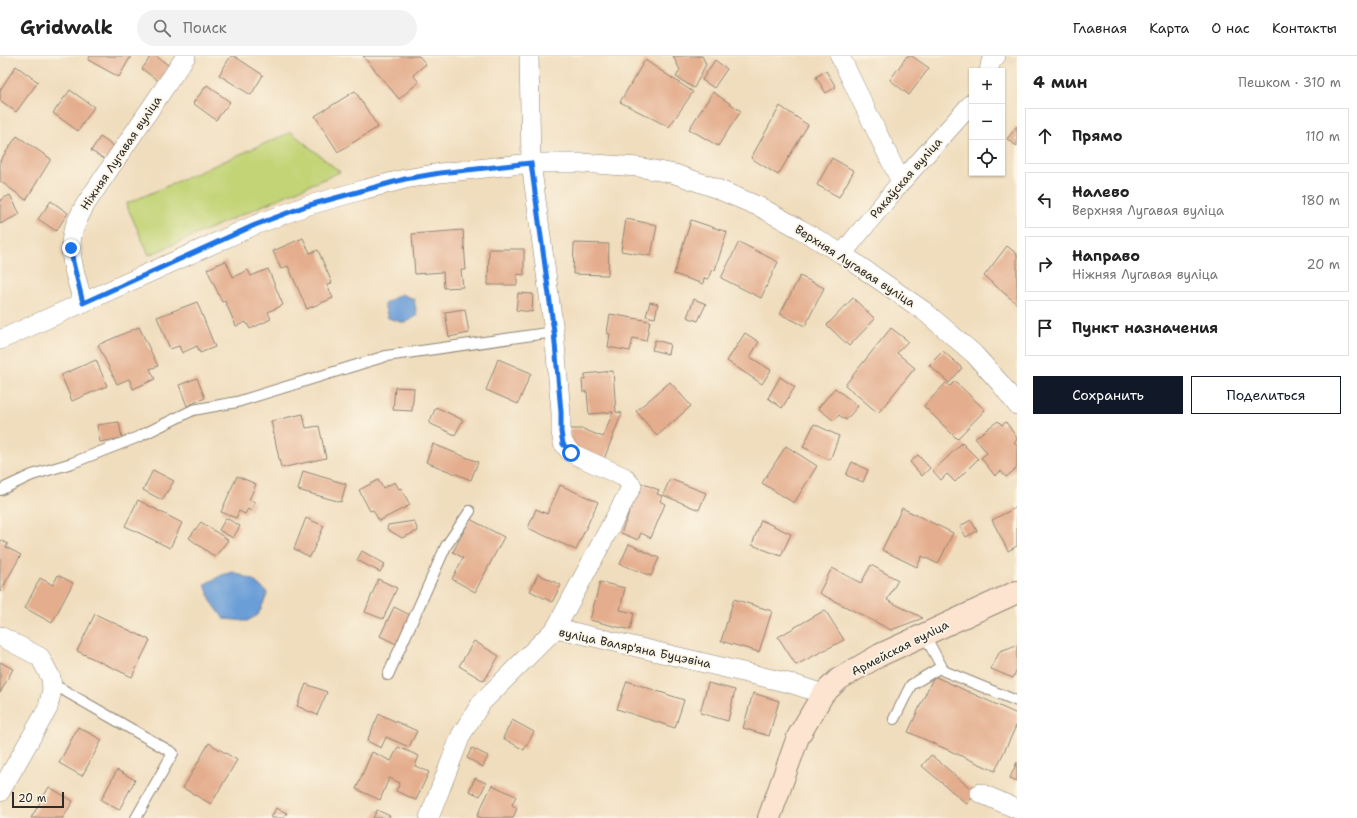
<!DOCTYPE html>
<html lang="ru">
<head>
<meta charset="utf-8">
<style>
  :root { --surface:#fff; --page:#f2f2f2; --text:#222; --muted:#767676; --line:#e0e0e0; --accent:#111827 }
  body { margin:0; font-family:"Shantell Sans",sans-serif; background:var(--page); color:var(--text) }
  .controls { position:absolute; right:12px; top:12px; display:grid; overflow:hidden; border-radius:0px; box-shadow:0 1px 3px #0004 }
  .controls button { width:36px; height:36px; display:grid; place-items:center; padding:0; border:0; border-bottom:1px solid var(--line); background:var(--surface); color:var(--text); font:20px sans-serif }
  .scale { position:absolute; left:12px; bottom:10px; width:52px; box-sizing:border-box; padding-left:4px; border:2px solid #2b2b2b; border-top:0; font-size:11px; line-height:14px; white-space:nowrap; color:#2b2b2b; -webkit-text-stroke:3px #fcf5e5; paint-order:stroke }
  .stop { position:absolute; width:12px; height:12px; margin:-9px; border:3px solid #1a73e8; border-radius:50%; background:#fff }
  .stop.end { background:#1a73e8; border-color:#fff; box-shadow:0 1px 4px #0008 }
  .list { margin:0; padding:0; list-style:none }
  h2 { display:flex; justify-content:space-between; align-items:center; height:52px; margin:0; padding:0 16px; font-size:17px }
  h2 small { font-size:13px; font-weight:400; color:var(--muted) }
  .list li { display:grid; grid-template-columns:26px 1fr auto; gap:12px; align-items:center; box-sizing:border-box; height:56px; margin:0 8px 8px; padding:0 8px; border:1px solid var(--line); border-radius:0px }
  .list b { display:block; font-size:15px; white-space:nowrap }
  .list p { margin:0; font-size:13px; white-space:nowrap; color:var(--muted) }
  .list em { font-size:13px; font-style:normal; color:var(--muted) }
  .actions { display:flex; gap:8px; padding:12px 16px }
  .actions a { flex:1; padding:9px 0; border:1px solid var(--accent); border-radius:0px; text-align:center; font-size:14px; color:var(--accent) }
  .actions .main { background:var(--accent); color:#fff }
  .icon { flex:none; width:22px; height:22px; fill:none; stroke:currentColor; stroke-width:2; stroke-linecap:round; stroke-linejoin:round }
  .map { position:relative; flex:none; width:1017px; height:762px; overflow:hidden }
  header { display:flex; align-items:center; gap:24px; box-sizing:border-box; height:56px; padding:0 20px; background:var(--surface); border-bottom:1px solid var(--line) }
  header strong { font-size:19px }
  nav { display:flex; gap:22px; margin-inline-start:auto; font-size:14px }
  .search { width:280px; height:36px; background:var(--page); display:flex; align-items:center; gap:10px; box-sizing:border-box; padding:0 14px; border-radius:22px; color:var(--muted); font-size:15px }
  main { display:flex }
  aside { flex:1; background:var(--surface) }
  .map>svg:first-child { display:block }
  .green { fill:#c3d477; stroke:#778051 }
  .water { fill:#6b9ed7; stroke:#4b6481 }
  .building { fill:#e4ad8d }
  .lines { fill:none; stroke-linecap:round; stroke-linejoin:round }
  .lane-casing { stroke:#8e8474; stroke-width:12 }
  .street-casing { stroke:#8e8474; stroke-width:20 }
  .secondary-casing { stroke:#8e8474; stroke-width:24 }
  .lane { stroke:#fff; stroke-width:10 }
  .street { stroke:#fff; stroke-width:19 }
  .secondary { stroke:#fde4d1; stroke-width:22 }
  .route { stroke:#1a73e8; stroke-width:5 }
  .labels { text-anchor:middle; stroke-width:3.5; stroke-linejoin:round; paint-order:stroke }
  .street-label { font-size:12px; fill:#2b2b2b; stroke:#fcf5e5 }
</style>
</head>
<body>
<header>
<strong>Gridwalk</strong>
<div class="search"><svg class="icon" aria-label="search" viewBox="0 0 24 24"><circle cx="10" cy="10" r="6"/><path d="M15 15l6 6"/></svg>Поиск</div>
<nav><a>Главная</a><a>Карта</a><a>О нас</a><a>Контакты</a></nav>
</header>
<main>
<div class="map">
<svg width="1017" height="762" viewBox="0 0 1017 762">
  <rect width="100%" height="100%" fill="#fcf5e5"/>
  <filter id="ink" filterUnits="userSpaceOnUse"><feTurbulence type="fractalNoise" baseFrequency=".025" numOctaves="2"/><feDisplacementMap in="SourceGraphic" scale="8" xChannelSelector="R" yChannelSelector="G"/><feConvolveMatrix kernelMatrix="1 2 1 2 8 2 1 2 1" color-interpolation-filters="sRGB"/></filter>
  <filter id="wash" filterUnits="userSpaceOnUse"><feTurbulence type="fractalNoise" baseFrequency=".012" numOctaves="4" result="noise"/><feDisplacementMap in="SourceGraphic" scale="16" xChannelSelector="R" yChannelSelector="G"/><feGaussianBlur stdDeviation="0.9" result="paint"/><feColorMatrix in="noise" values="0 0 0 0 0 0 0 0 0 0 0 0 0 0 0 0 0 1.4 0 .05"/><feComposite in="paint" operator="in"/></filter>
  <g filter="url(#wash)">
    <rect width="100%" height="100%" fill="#f0ddbd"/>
    <path class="green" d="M291,76l49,40 -191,83 -23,-51z"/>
    <path class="water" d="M401,238l13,5 3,17 -12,7 -17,-5 -4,-14z
      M233,516l20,8 15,13 -10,22 -11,6 -23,-2 -13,-18 -6,-17 17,-9z"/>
    <g id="blocks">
      <path class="building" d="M90,0h41l-12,21 -31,-17z
        M151,0h5l15,11 -11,15 -18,-13z
        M231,0h3l29,19 -12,20 -32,-20z
        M363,0h56l7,8 -13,11 6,7 -20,17z
        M673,0h29l4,8 -12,24 -18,-11 4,-7z
        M907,0h5l17,12 -20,27 -19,-15z
        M645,4l48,32 -24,35 -49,-25z
        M715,4l12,9 -13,19 -12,-8z
        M16,10l22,16 -22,30 -16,-12v-10z
        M826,15l10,16 -10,6 -10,-16z
        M207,29l23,17 -14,18 -23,-17z
        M70,34l24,17 -16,24 -25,-18z
        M355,35l23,36 -40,25 -23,-36z
        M713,36l28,19 -23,35 -29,-17z
        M780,50l28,19 -30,50 -27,-17z
        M1017,70v20l-10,-7z
        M17,80l34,23 -25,41 -26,-19v-20z
        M100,81l17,11 -9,13 -17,-10z
        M832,102l22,13 -15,26 -22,-12z
        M10,139l10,19 -20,10v-24z
        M51,145l17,12 -12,18 -18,-12z
        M626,163l31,6 -6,31 -30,-5z
        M691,164l36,12 -12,38 -3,-1 -4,10 -4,-1 -1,6 -29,-10z
        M463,174l3,40h-5l2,17 -19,1 -1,-16 -28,2 -3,-40z
        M303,182l7,15 8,-3 14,33 -5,2 6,13 -26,11 -19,-43 -7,3 -8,-18z
        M739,186l39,20 -17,36 -40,-20z
        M574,187l35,1 -1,31 -35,-1z
        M1007,190l10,8v50l-33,-28z
        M489,193h35v26l-7,-1v11h-29z
        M226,205l7,16 15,-7 3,6 17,-7 15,36 -15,7 3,7 -21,10 -4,-7 -10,4 -11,-25 -3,1 -15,-33z
        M800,220l24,12 -19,38 -25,-12z
        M518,237l15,1 -1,18 -16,-2z
        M853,242l22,21 -26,27 -22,-21z
        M694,243l12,5 -8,17 -11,-4z
        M197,246l18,45 -15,6 -3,-7 -15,7 -3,-7 -9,3 -13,-32z
        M650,246l8,2 -3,14 -9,-2z
        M465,253l4,24 -20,4 -4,-25z
        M610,258l40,7 -4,20 -13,-3 -3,13 -22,-4 2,-13 -3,-1z
        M139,271l19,39 -8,3 5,10 -22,10 -4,-10 -12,5 -19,-39z
        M891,272l17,13 -11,12 18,15 -37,45 -33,-28z
        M745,277l14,9 -9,15 21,13 -9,14 -35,-23z
        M655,284l15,4 -2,10 -16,-4z
        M943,295l19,17 -13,15 -20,-18z
        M498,303l33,14 -13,31 -32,-14z
        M96,304l11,26 -35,15 -11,-26z
        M613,315l3,41 6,1 -18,46 -29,-12 -4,-6 -1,-12h13l20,8 10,-25 -24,2 -2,-22h-4l-1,-12 3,-1v-5z
        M780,321l15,10 -13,21 -14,-10z
        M197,322l8,20 -18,8 -8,-21z
        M955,325l30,29 -28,29 -33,-33 22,-23 4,3z
        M670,326l21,24 -34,30 -21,-25z
        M395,331l19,1 -2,23 -19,-1z
        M835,332l23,18 -12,14 -7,-5 -5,6 -16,-13z
        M436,351l27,13 -8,15 -26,-12z
        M303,358l3,14 13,-2 7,32 -45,10 -10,-47z
        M998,365l4,4 4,-3 11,16v2l-3,2 3,4v22l-11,9 -5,-6 -6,5 -14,-18 6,-5 -12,-15z
        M119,366l3,16 -22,4 -3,-17z
        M814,368l25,12 -9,24 -27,-13z
        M962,387l16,16 -23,23 -8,-8 -6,6 -8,-9z
        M433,388l45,18 -7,18 -45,-18z
        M786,390l31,20 -23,37 -32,-20z
        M918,399l12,13 -8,8 -12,-14z
        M852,406l16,8 -5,12 -17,-7z
        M153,414l21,11 -12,19 -19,-10z
        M303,415l43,13 -5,18 -43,-12z
        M237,420l19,8 -7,16 6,2 -4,9 -3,-2 -3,5 -6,-3 -3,7 -15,-6z
        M670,423l36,14 -7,17 -36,-15z
        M378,424l5,8 12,-6 4,7 2,-1 9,17 -31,16 -6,-11 -3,1 -11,-21z
        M641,427l18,7 -2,4 5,2 -2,5 5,3 -14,34 -10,-5 -3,7 -17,-7z
        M560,429l38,17 -22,48 -48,-22 8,-19 11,5z
        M138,444l44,23 -12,25 -45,-22z
        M1017,451v39l-9,5 -16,-31z
        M902,452l51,25 -15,31 -16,-8 -5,11 -35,-17z
        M226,462l14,8 -7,12 -14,-8z
        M306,462l18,8 -14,31 -16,-8z
        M470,463l34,18 -29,55 -23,-13 11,-21 -10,-6z
        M761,464l30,14 -10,22 -29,-11z
        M971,464l6,11 -11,6 -6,-11z
        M414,465l4,10 -16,7 -15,-9 1,-4z
        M201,466l27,18 -13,17 -26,-19z
        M0,484l8,4 -2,3 15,8 -21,37z
        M629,488l30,14 -8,18 -31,-12z
        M362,495l23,13 -5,8 -23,-12z
        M871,509l27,15 -11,20 36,18 -32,12 -72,-37 13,-25 29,15z
        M538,518l23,11 -9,17 -22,-11z
        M58,519l15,8 -21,40 -27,-15 15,-30 13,7z
        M378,523l19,9 -14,31 -18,-7z
        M600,526l25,6 -5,22 14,3 -4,17 -40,-10z
        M734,543l38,12 -13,41 -38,-11z
        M394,551l18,9 -14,29 -18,-9z
        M825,554l19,30 -48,25 -18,-28z
        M95,558l55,26 -18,37 -55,-26z
        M474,585l25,15 -15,25 -25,-15z
        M1017,589v24l-4,9 -22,-9 9,-18z
        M0,606l13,7 -13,24z
        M934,620l83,38v10l-22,47 -87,-39z
        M627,625l57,19 -9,28 -58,-19z
        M708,627l27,7 -7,31 -28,-8z
        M306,628l21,8 -10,23 -20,-9z
        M753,637l26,8 -10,35 -26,-8z
        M379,658l38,17 -8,16 -23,-10 -5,11 -14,-7z
        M512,664l22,12 -10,18 -21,-12z
        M78,671l24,13 -20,36 -23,-13z
        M209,687l28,17 -26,44 -28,-16z
        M398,691l21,9 -4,10 14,6 -13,28 -20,-9 4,-8 -11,-5 -9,22 -24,-11 16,-37 19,9z
        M472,692l16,8 -5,11 -16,-9z
        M931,699l45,38 -9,11 -45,-38z
        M1017,706v19l-7,-3z
        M117,714l18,10 -16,30 -18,-10z
        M475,722l11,5 -6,13 -11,-5z
        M492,729l24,11 -4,9 5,3 -4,10h-31l-5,-2z
        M49,731l24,14 -10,17h-32z
        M276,752l11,5 -3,5h-13z
        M377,754l13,6 -1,2h-16z"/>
    </g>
  </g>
  <g filter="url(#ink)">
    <use href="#blocks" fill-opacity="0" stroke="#8e8474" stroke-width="1"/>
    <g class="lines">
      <defs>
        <path id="lane" d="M0,434l32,-15 40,-12 66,-26 55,-27 44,-8 149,-46 168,-24
          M924,578l20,37 73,30
          M388,619l58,-129 24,-35
          M51,627l122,70 -37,65
          M894,663l17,-34 30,-18"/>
        <path id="street" d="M840,0l61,126
          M989,15l2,-10 5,-5
          M842,198l59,-72 71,-79
          M83,247c-5,-21 -15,-45 -11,-67 2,-11 8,-21 13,-31l101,-149
          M0,284l255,-115 51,-19 60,-17 39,-10 35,-6 91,-10h50l57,4 37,7 35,12 50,21 40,22 42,25 82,57 50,43 26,29 17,22
          M556,572l237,56 30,10
          M0,580l40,21 11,21 1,11 -4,19 -48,84
          M980,737l37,16
          M429,762l32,-83 21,-33 74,-74 76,-142 -8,-9 -53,-24 -8,-10 -2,-11v-19l-7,-81 -23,-169 -2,-107"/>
        <path id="secondary" d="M769,762l29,-81 25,-43 16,-15 41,-24 137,-63"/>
      </defs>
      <use href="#lane" class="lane-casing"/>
      <use href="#street" class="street-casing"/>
      <use href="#secondary" class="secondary-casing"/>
      <use href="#lane" class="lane"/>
      <use href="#street" class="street"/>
      <use href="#secondary" class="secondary"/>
    </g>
  </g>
  <g class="lines" filter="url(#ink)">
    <path class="route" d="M71,192l2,14 10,41 172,-78 51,-19 99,-27 35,-6 91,-10 23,169 7,80v20l2,12 8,9"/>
  </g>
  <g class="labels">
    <g class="street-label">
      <text transform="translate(121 97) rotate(-56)" y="4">Ніжняя Лугавая вуліца</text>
      <text transform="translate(906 122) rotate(-49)" y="4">Ракаўская вуліца</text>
      <text transform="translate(855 210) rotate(33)" y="4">Верхняя Лугавая вуліца</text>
      <text transform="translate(635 592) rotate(12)" y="4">вуліца Валяр'яна Буцэвіча</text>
      <text transform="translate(900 592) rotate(-27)" y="4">Армейская вуліца</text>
    </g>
  </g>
</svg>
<div class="controls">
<button>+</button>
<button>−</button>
<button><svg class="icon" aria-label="locate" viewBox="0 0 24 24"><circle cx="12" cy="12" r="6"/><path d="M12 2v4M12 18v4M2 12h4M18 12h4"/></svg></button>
</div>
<div class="scale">20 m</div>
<div class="stop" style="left:571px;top:397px"></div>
<div class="stop end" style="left:71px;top:192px"></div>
</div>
<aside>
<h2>4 мин<small>Пешком · 310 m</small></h2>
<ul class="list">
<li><svg class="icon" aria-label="ahead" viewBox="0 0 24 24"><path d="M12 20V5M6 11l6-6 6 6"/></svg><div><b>Прямо</b></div><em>110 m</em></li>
<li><svg class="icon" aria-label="left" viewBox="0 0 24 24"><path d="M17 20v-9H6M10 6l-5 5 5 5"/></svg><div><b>Налево</b><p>Верхняя Лугавая вуліца</p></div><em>180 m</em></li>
<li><svg class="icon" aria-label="right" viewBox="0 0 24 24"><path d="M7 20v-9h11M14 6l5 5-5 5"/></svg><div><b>Направо</b><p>Ніжняя Лугавая вуліца</p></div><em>20 m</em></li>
<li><svg class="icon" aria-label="arrive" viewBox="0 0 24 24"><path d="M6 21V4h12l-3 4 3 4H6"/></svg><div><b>Пункт назначения</b></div></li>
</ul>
<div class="actions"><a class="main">Сохранить</a><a>Поделиться</a></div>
</aside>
</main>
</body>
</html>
